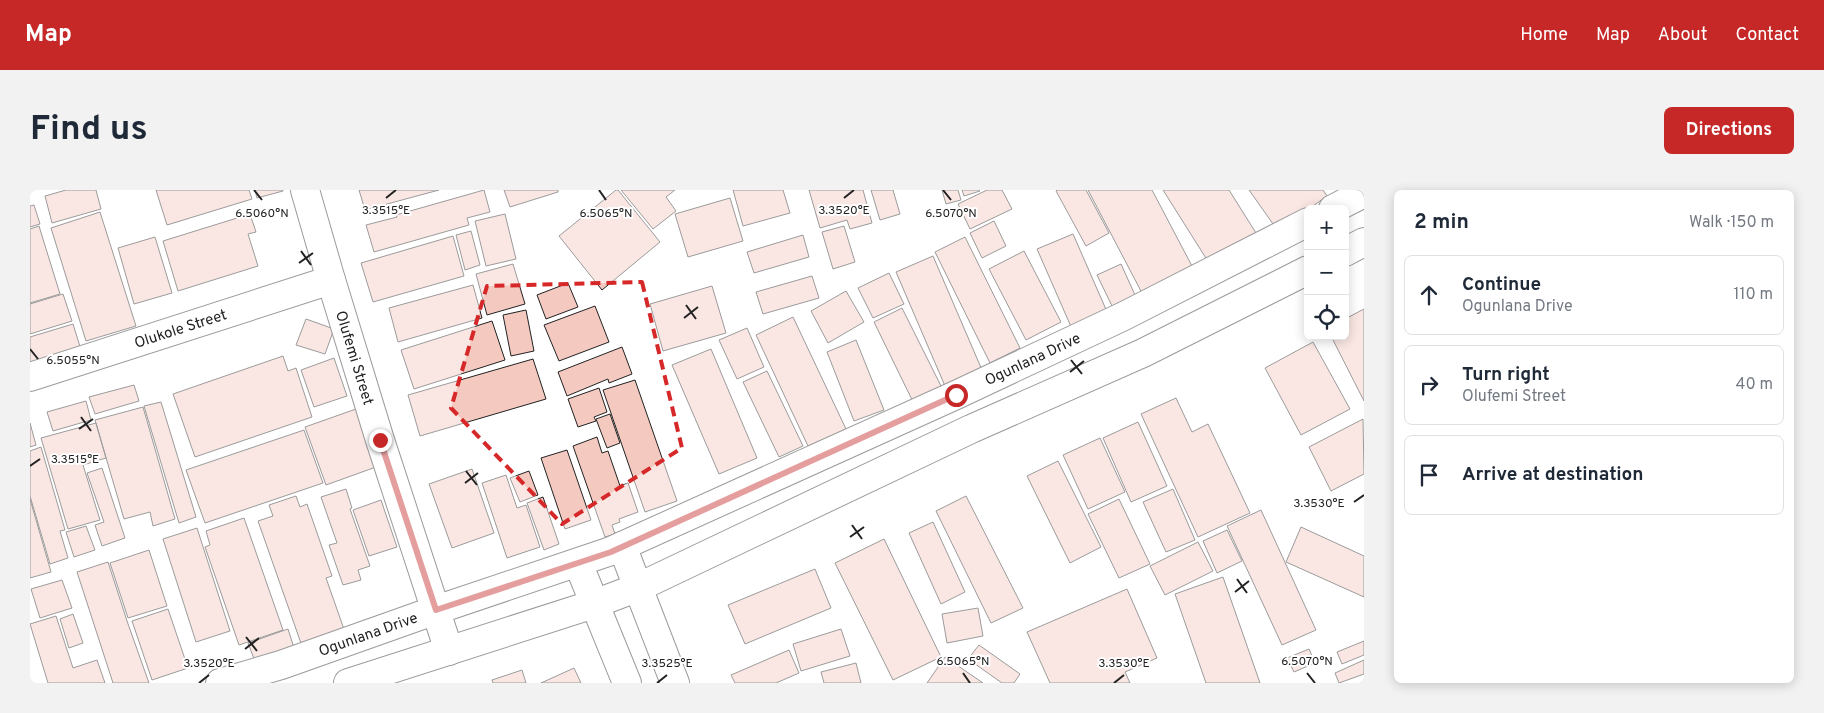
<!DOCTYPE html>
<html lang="en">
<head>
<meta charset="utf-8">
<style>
  :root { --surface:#fff; --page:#f2f2f3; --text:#1f2937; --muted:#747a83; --line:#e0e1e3; --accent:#c62828 }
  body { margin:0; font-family:Overpass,sans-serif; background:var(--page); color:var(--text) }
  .controls { position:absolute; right:15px; top:15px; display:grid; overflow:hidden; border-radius:8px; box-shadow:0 2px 12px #0003 }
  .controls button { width:45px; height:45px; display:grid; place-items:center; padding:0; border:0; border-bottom:1px solid var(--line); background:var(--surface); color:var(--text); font:25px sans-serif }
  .stop { position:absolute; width:15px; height:15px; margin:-11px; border:4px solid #c62828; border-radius:50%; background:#fff }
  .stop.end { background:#c62828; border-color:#fff; box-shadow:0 1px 5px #0008 }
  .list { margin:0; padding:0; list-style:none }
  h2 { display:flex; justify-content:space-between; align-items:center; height:65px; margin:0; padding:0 20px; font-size:21px }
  h2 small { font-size:16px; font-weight:400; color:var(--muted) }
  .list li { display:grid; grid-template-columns:32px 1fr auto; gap:15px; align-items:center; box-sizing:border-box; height:80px; margin:0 10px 10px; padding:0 10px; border:1px solid var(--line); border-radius:8px }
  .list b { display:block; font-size:19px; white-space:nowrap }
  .list p { margin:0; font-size:16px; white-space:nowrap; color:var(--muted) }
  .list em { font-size:16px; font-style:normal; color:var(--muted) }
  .icon { flex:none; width:28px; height:28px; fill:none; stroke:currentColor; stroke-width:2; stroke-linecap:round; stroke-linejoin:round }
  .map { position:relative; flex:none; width:1334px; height:493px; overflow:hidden; border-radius:8px }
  header { display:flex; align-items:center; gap:30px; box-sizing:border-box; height:70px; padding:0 25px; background:var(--accent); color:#fff }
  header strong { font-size:24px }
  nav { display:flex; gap:28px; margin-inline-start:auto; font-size:18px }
  .intro { display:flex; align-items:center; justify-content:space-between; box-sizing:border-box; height:120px; padding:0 30px }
  h1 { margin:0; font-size:35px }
  .button { padding:12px 22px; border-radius:8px; background:var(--accent); color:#fff; font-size:18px; font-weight:700 }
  main { display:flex; gap:30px; padding:0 30px }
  aside { flex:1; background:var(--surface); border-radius:8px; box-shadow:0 2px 12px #0003 }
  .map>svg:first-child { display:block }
  .building { fill:#f3c9c0; stroke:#222 }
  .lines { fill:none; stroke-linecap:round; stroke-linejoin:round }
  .minor-casing { stroke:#222; stroke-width:30 }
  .major-casing { stroke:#222; stroke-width:30 }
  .minor { stroke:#fff; stroke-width:28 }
  .major { stroke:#fff; stroke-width:28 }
  .route { stroke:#c62828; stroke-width:6 }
  .marked { fill:none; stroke:#d62828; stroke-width:4; stroke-dasharray:10 6; stroke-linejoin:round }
  .ticks { fill:none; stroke:#222; stroke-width:2 }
  .labels { text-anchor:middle; stroke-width:4; stroke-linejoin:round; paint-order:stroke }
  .street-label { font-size:15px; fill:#222; stroke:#fff }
  .ticks-label { font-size:12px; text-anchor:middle; fill:#222; stroke:#fff; stroke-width:4; stroke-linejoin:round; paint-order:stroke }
</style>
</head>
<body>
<header>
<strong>Map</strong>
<nav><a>Home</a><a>Map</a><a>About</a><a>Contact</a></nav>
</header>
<div class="intro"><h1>Find us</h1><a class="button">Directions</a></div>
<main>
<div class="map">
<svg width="1334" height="493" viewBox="0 0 1334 493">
  <rect width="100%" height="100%" fill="#fff"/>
  <path class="building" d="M36,0h30l5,19 -49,14 -7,-27z
    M126,0h93l3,9 -85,26z
    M225,0h28v1l-26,7z
    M329,0h80l-74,20z
    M454,0l6,22 -23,6 2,7 -95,27 -8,-27 31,-8 -1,-2z
    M474,0h54v2l-48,15z
    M586,0h2l42,52 -58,48 -43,-54z
    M591,0h54l-9,7 10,14 -23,18z
    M703,0h50l7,23 -47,13z
    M779,0h54l9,33 -22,6 -3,-9 -27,8z
    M841,0h22l7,24 -20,6z
    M912,0h16l3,10 -15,4z
    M932,0h17l1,1 -16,5z
    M957,0h15l10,19 -42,20 -12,-25z
    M1027,0h29l23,43 -23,13 -30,-55z
    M1058,0h64l40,76 -50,27z
    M1133,0h66l27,43 -47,30z
    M1219,0h74l4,6 -49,35z
    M700,8l13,43 -55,16 -13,-43z
    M4,15l6,19 -10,3v-21z
    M70,22l36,114 -50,15 -35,-113z
    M220,24l6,18 -8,2 10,32 -80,25 -15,-50z
    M475,24l11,45 -30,7 -11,-45z
    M964,31l12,25 -24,12 -12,-25z
    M9,36l21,68 -30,9v-74z
    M814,36l11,36 -22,7 -11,-37z
    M441,41l9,34 -15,5 -9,-35z
    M1043,44l35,80 -36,15 -35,-80z
    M773,45l6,22 -55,16 -7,-21z
    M423,46l11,40 -91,26 -12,-39z
    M125,47l17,56 -38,11 -16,-56z
    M935,47l55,111 -30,15 -55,-111z
    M994,61l37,71 -35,18 -37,-71z
    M903,66l49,114 -37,16 -49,-114z
    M483,74l12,40 -38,11 -11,-41z
    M1091,74l14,31 -23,11 -15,-31z
    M859,83l15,31 -31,14 -15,-30z
    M782,86l7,22 -56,16 -7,-22z
    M538,93l10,24 -32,12 -9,-24z
    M443,95l9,33 -84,24 -9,-34z
    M682,96l14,47 -63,18 -13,-47z
    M816,101l18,31 -36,21 -17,-32z
    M33,104l9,27 -42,13v-30z
    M565,116l14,36 -50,19 -15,-36z
    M872,118l44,88 -29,14 -43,-88z
    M1334,119v92l-33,-65h14v-17z
    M496,120l8,41 -23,5 -8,-41z
    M763,127l53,112 -38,17 -52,-111z
    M276,129l28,10 -9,25 -29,-9z
    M462,131l13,39 -91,29 -13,-39z
    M43,134l9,29 -52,16v-32z
    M717,138l17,39 -27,12 -18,-39z
    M826,150l28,70 -30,11 -27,-69z
    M1283,152l37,67 -49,26 -36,-67z
    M592,157l10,27 -23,9 -1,-4 -41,17 -9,-24z
    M681,159l46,109 -38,16 -47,-109z
    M253,166l5,15 8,-3 16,49 -117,40 -22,-63z
    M304,168l13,38 -33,11 -13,-37z
    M503,169l13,40 -126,37 -12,-41z
    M737,181l36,75 -24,11 -36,-75z
    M605,190l42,121 -32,11 -42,-122z
    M104,195l5,16 -44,13 -6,-17z
    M569,198l8,24 -13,5 2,4 -18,6 -10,-28z
    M1146,208l16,34 16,-8 42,89 -52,24 -57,-123z
    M56,211l5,19 -38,11 -6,-19z
    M131,212l35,115 -17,6 -35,-117z
    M113,217l32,112 -22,7 -3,-14 -26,7 -29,-99z
    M326,219l20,58 -50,18 -21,-58z
    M580,224l10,29 -13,5 -11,-29z
    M1333,229l1,55 -33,17 -22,-44z
    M1108,232l29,64 -36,16 -28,-64z
    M0,233l6,22 -6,2z
    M66,233l10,35 -23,7 17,55 -32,9 -27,-91z
    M274,240l19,53 -118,40 -19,-53z
    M567,247l5,16 6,-2 12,35 8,-3 10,29 -19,7 1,3 -8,3 3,9 -10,3 -32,-91z
    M1070,248l25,54 -37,17 -25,-54z
    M11,257l24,83 -5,1 8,27 -18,6 -20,-68v-45z
    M537,260l24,70 -26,9 -24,-71z
    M1028,271l43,86 -31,16 -43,-87z
    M72,278l23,70 -23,8 -7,-21 9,-3 -17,-49z
    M442,279l22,64 -42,15 -23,-64z
    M499,281l9,24 -18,7 -10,-24z
    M476,285l11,33 9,-3 14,42 -33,11 -25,-75z
    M316,299l6,19 -2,1 20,57 -12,4 3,10 -18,5 -14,-40 8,-2 -16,-46z
    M1143,299l22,51 -29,12 -23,-50z
    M266,306l4,11 7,-3 25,72 -6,2 20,57 -43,14 -45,-128 15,-5 -4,-11z
    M936,306l57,112 -32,15 -55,-112z
    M513,307l16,47 -15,6 -17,-47z
    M0,309l21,73 -21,6z
    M1089,309l31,65 -31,14 -31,-64z
    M351,310l16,47 -28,9 -16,-46z
    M1231,320l55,120 -34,15 -55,-119z
    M214,328l39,112 -44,15 -34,-98 5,-2 -4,-14z
    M903,332l32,70 -24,12 -32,-71z
    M56,336l9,24 -21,7 -8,-25z
    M1271,337l63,29v41l-78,-35z
    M167,338l33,103 -34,11 -33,-103z
    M1197,340l15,31 -25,12 -14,-32z
    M854,349l57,118 -48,23 -58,-117z
    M1168,352l15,29 -48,24 -15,-29z
    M119,360l18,56 -39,12 -18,-55z
    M78,372l19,59 22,62h-36l-36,-111z
    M785,379l16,39 -86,36 -17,-39z
    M1193,387l37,106h-54l-31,-89z
    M32,390l10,28 -32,10 -9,-29z
    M1097,399l30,69 -32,14 5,11h-80l-23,-51z
    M948,418l5,28 -36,7 -5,-29z
    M138,419l20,59 -36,12 -20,-59z
    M43,424l10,29 -14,5 -9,-29z
    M26,426l17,52 24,-8 8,23h-57l-18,-59z
    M258,439l8,25 -39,13 -9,-24z
    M811,439l9,27 -49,15 -8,-27z
    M1334,451v14l-22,9 -5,-12z
    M949,455l41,29 -6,9h-12l-34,-24z
    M1279,459l6,14 -21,9 -7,-14z
    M759,460l10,23 -23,10h-41l-4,-8z
    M915,467l38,26h-56z
    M1334,470v14l-25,9 -4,-10z
    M826,473l5,20h-37l-3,-11z
    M544,478l7,15h-40z
    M492,480l4,13h-33l-1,-3z"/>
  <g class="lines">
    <defs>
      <g id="minor">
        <path id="s1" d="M275,0l26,90 49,160 69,211"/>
        <path id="s2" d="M0,187l301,-97"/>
        <path d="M592,356l53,137"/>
        <path d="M548,373l49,120"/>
      </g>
      <g id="major">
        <path d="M1303,19l31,-16"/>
        <path d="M1315,62l19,-10"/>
        <path id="s3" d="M190,493l61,-18 155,-55 175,-59 345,-156 168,-79 184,-94"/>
        <path d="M318,493l246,-79 45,-17 332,-158 172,-76 165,-83"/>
      </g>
    </defs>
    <use href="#minor" class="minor-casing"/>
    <use href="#major" class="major-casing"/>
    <use href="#minor" class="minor"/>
    <use href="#major" class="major"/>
  </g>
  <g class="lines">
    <path class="route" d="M350,250l56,170 175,-58 345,-157"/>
  </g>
  <path d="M0 0H1334V493H0ZM612,92l40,166 -120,76 -111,-116 36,-122z" fill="#fff" fill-opacity=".55" fill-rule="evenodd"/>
  <path class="marked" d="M612,92l40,166 -120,76 -111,-116 36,-122z"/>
  <path class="ticks" d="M224,0l8,10M569,0l7,10M913,0l8,10M356,8l10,-8M814,8l10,-8M271,61l10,14M269,73l14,-10M656,115l10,14M654,128l14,-11M0,159l8,10M1041,170l11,14M1040,182l14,-11M51,227l10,14M49,239l14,-10M0,276l10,-7M436,281l11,14M435,293l13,-10M1324,312l10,-7M822,335l10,14M820,347l14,-10M1207,389l10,14M1205,402l14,-11M216,447l11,14M215,459l14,-11M933,483l7,10M1277,483l8,10M169,493l10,-8M627,493l10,-8M1084,493l10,-8"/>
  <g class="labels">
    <g class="street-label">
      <text dy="5" stroke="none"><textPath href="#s2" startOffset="158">Olukole Street</textPath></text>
      <text dy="5" stroke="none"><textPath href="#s1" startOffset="175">Olufemi Street</textPath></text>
      <text dy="5" stroke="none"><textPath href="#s3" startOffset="876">Ogunlana Drive</textPath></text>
      <text dy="5" stroke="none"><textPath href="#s3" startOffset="156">Ogunlana Drive</textPath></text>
    </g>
  </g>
  <g class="ticks-label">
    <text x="356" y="24">3.3515°E</text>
    <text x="814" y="24">3.3520°E</text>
    <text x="232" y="27">6.5060°N</text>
    <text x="576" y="27">6.5065°N</text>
    <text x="921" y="27">6.5070°N</text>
    <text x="43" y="174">6.5055°N</text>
    <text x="45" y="273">3.3515°E</text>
    <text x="1289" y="317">3.3530°E</text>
    <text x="933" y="475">6.5065°N</text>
    <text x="1277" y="475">6.5070°N</text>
    <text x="179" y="477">3.3520°E</text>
    <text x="637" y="477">3.3525°E</text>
    <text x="1094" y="477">3.3530°E</text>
  </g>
</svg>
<div class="controls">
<button>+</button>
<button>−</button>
<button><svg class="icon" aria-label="locate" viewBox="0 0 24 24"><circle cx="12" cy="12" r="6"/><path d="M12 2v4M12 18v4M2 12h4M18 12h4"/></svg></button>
</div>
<div class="stop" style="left:926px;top:205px"></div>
<div class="stop end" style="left:350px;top:250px"></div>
</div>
<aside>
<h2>2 min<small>Walk · 150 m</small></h2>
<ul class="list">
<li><svg class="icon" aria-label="ahead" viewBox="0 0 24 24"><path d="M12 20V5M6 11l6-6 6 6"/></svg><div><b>Continue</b><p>Ogunlana Drive</p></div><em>110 m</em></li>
<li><svg class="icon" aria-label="right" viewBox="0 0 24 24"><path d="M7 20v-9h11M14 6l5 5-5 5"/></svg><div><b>Turn right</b><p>Olufemi Street</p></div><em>40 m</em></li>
<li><svg class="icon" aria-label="arrive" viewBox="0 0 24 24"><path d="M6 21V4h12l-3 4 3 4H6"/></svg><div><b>Arrive at destination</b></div></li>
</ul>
</aside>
</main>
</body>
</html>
